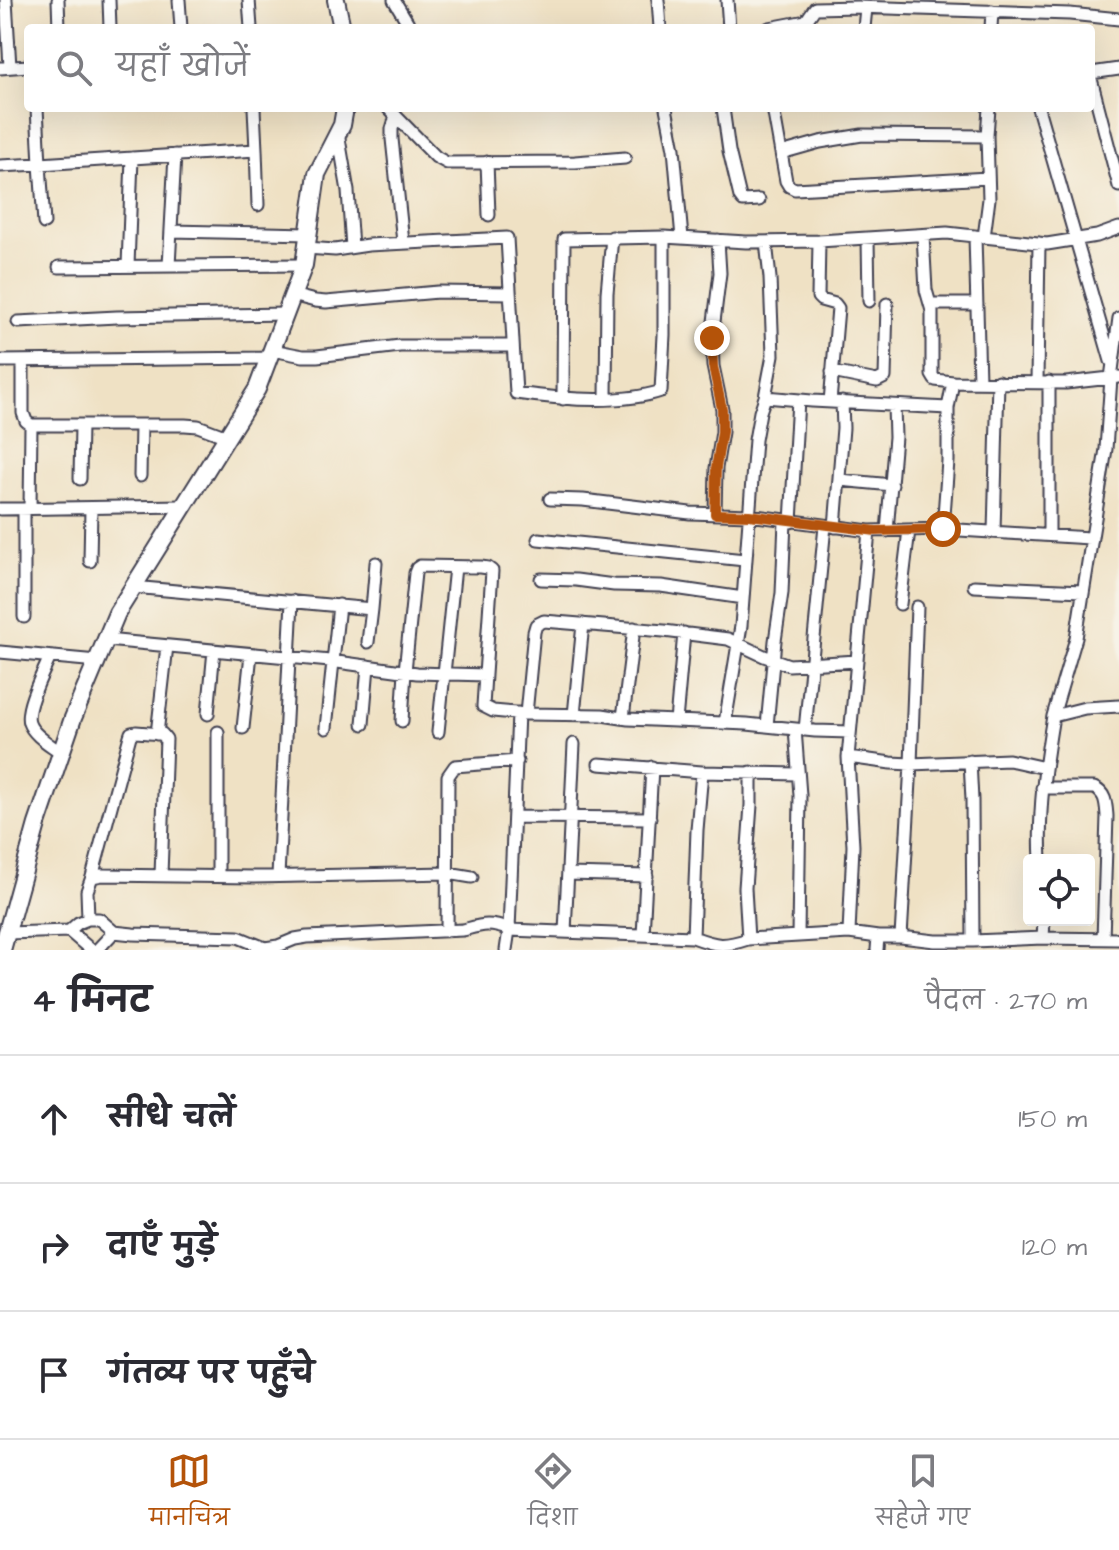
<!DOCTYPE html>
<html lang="hi">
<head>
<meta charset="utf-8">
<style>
  :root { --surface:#fff; --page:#f7f7f7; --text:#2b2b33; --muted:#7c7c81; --line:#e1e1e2; --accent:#b45309 }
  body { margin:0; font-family:"Architects Daughter","Playpen Sans Deva",sans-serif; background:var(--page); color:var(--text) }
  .controls { position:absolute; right:24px; bottom:24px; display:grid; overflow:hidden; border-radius:8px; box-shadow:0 8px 32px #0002 }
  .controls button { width:72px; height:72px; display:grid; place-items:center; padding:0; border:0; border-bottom:2px solid var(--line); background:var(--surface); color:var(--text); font:40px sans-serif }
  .stop { position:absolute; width:24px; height:24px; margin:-18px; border:6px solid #b45309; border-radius:50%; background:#fff }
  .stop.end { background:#b45309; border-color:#fff; box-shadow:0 2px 8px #0008 }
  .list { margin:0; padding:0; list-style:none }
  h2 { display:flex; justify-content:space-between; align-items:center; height:104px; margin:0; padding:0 32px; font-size:34px }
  h2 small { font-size:26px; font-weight:400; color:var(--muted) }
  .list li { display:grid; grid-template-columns:52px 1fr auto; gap:24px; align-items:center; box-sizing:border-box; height:128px; padding:0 32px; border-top:2px solid var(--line) }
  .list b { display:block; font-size:30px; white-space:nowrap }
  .list em { font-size:26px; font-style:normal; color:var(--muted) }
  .icon { flex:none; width:44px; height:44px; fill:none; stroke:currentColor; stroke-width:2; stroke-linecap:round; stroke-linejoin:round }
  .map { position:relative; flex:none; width:1119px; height:950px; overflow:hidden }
  .search { position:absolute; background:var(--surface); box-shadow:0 8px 32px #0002; left:24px; right:24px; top:24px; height:88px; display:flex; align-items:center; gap:20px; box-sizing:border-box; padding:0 28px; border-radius:8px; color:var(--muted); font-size:30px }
  .sheet { height:488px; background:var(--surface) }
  nav { display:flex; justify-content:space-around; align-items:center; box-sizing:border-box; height:112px; border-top:2px solid var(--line); background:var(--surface); font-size:22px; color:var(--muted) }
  nav a { display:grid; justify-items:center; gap:4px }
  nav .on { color:var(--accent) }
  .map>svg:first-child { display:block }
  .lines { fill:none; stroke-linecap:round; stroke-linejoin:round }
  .street-casing { stroke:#413f50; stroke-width:15 }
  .secondary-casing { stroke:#413f50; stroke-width:20 }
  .street { stroke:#fff; stroke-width:11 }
  .secondary { stroke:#fff; stroke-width:16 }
  .route { stroke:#b45309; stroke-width:10 }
</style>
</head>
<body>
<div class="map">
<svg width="1119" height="950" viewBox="0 0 1119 950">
  <rect width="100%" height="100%" fill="#f7f3e8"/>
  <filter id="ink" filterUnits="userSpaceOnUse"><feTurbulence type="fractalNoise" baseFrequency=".0125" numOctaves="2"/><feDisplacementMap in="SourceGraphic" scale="16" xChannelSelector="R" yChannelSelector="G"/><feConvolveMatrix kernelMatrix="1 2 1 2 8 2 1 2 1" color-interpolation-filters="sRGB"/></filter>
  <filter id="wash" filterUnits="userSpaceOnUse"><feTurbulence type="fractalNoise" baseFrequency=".006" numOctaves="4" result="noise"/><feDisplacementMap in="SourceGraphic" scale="32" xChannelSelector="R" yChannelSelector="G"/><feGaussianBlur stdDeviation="1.8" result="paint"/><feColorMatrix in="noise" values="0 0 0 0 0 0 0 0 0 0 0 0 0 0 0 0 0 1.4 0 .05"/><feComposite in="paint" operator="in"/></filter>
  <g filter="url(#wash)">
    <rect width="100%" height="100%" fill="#efe1c4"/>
  </g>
  <g filter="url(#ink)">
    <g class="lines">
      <defs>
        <path id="street" d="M6,0l4,67
          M58,0l1,28
          M109,0l1,28
          M179,0l2,28
          M249,0l2,28
          M394,0l17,28
          M658,0l2,28
          M727,0l2,28
          M769,28l37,-7 9,-13 42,-1 213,7 49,5
          M864,28l2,-20
          M991,28l1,-17
          M0,68l28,-2
          M1091,73l28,-4
          M1091,79l28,107
          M388,108l48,49 11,6 128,-1 50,-4
          M666,108l8,41 8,89
          M723,108l6,43 11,46 3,4 16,-1
          M773,108l13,73 3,5 6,3 193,-11
          M1038,108l73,253
          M396,116l-4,13v10l11,103
          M338,133l10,58 4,56
          M256,150l2,55
          M781,153l39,-11 42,-7 125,1
          M487,162l2,53
          M0,166l40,-2 -3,-56
          M44,223l-4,-59 216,-14 -2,-42
          M171,231l137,3
          M923,235l3,55 6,21v64l3,5 18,2
          M975,236l4,145
          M984,237l5,-38 -2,-63 2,-28
          M868,239l1,62
          M819,241l-1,56 3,3 14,4 3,4 -8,94
          M306,248l29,2 33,-5 139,-7 9,155c42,6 104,12 145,-2l3,-56v-98
          M128,266l4,-108
          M169,266l6,-111
          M59,267l245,-2
          M292,295l23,6 11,1 112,-10 72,1
          M930,304h47
          M18,322l99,-5 168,-3
          M272,350l31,6h14l83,-10h113
          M0,361l269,-3
          M23,361v52l3,8 5,4h154l13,1 29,11
          M832,372l45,9 8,-4 2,-73
          M1037,382l2,-139
          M765,397l47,4 136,7
          M606,398l1,-105 5,-56
          M563,399l1,-160 100,-2 82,5 73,-1 128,-8 100,11 50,-8 22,-8
          M140,476l1,-51
          M80,479l1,-54
          M840,480l52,5
          M550,499l33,1 107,13 59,2 120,16
          M30,508l1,-83
          M0,509l183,-3
          M24,509v108
          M715,514l1,-46 6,-36v-23l-9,-43 -1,-28 8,-65 -2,-33
          M791,522l7,-122
          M835,527l8,-99 -1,-26
          M943,529l147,9
          M887,531l8,-94 -1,-31
          M994,532l4,-151
          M1049,535v-153
          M538,539l207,21
          M90,561l1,-53
          M541,579l35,1 38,5 47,1 82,12
          M974,586l108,5
          M133,587l239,22 4,-46
          M900,604l9,-74
          M106,640l224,21 87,12 68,2 -2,31 10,5 33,3 76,1 26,4 119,5 68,7 35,1
          M368,642l4,-33
          M0,652l97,9
          M50,657c-6,14 -26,51 -21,66 4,12 22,22 32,30
          M208,714l6,-64
          M526,714l8,-82 2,-7 8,-4 120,10 64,8 36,17 25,9 68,-4
          M574,715l9,-91
          M1053,716l23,-78 30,-189 5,-71 8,-60
          M623,718l11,-90
          M402,721l3,-50 10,-98 2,-5 3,-2 61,1 7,1 4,3 -7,104
          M676,721l8,-88
          M725,723l16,-97 14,-186 5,-28 5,-15 8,-42 -3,-77 -4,-36
          M363,724l5,-58
          M767,726l8,-85 7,-48 3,-72
          M243,728l8,-74
          M326,728l13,-123
          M795,729l5,66 -2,141
          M805,730l20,-204
          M438,732l17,-165
          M157,734l10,-88
          M848,757l43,6 20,1 98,-4 36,8
          M970,761l2,39 1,141
          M599,764l103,8 95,2
          M1042,788h52c12,5 12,16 13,28l-4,123
          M514,817l136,1
          M1041,860c-3,-49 4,-96 12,-144l32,-8 34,-2
          M568,874l79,2
          M218,876v-144
          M278,876l14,-275
          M92,877l38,-141 1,-3 5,-1 26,2 4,5 -5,136
          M88,919l-1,-28 5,-14 10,-2 152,2 194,-4 24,4
          M69,931l22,19
          M447,931l1,-155 7,-10 62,-5
          M565,932l9,-188
          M7,933l62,-2 9,-8 10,-4h11l15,13 19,2 105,3 27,11 13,-2 17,-7 12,-2 156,-7c19,-5 26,-8 46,0l184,7c24,9 31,10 55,2l101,-6 29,4h23l34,4h38l70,-3 76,1
          M849,933l4,-87 -5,-89 21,-226 74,-2 5,-68v-53l5,-26 113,1 53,-6
          M643,935l9,-168
          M693,937l4,-107 5,-58
          M901,937l10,-173 6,-157
          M1043,938l1,-18
          M748,939l-3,-51 6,-83v-33
          M97,950l17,-18
          M506,950l3,-20 9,-217
          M877,950l1,-13"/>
        <path id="secondary" d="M336,0l6,28
          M2,950l35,-126 36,-106 44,-105 140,-224 47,-124 13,-91 25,-49 3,-17"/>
      </defs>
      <use href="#street" class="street-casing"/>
      <use href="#secondary" class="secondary-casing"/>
      <use href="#street" class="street"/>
      <use href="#secondary" class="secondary"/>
    </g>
  </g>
  <g class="lines" filter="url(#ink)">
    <path class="route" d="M712,338l1,28 9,43v23l-6,36 -1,46 34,1 127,16 67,-2"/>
  </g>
</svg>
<div class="controls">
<button><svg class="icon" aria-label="locate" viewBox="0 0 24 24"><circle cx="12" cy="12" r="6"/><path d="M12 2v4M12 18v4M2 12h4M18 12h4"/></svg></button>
</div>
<div class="stop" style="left:943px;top:529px"></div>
<div class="stop end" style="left:712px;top:338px"></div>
<div class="search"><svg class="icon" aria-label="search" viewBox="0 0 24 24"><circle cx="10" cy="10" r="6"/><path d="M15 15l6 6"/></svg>यहाँ खोजें</div>
</div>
<section class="sheet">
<h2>4 मिनट<small>पैदल · 270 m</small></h2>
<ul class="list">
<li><svg class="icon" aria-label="ahead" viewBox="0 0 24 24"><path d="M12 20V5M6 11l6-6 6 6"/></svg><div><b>सीधे चलें</b></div><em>150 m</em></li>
<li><svg class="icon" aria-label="right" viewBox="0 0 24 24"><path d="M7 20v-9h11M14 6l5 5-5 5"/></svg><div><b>दाएँ मुड़ें</b></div><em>120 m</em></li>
<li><svg class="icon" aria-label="arrive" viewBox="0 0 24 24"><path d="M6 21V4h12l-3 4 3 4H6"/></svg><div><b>गंतव्य पर पहुँचे</b></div></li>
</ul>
</section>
<nav>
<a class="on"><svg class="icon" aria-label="map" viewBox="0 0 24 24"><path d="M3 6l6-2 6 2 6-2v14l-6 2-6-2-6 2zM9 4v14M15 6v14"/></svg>मानचित्र</a>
<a><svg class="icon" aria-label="directions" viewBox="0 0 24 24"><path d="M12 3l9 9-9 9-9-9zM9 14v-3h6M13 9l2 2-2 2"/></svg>दिशा</a>
<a><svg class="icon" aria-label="saved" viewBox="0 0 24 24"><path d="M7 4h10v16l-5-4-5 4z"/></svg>सहेजे गए</a>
</nav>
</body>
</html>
